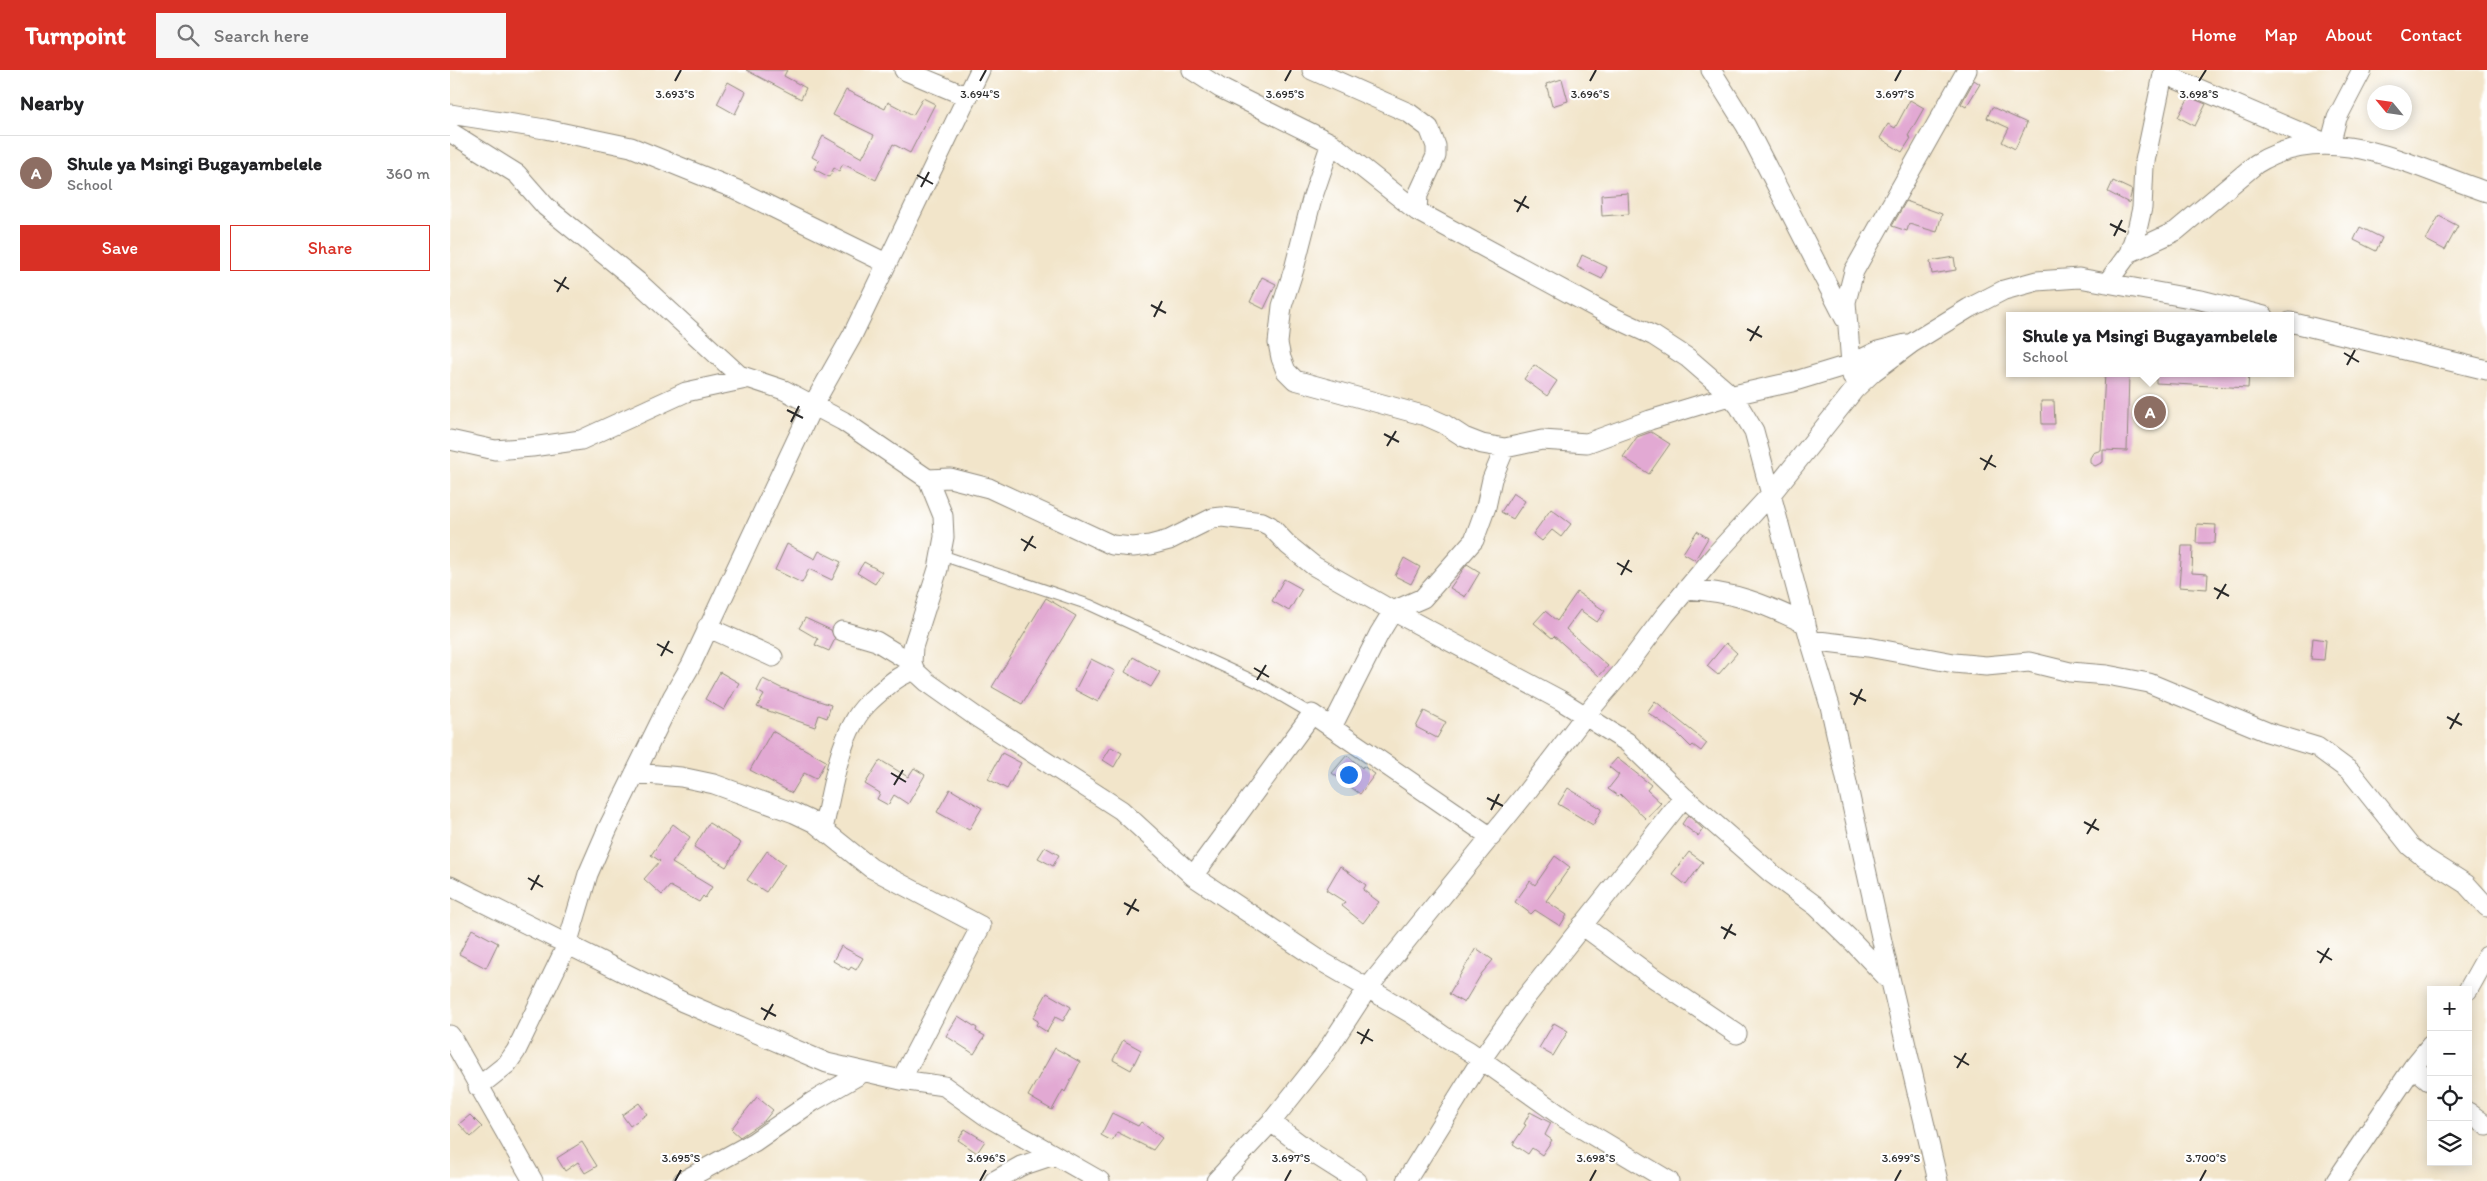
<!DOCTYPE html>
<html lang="en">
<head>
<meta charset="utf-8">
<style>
  :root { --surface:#fff; --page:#f6f6f6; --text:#202124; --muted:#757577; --line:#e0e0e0; --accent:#d93025 }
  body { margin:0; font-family:Itim,sans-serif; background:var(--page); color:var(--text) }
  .controls { position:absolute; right:15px; bottom:15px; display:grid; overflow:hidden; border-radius:0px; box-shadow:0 2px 12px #0003 }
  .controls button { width:45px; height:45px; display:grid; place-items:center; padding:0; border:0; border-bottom:1px solid var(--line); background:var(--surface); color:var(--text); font:25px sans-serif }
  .compass { position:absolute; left:1917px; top:15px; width:45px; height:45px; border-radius:50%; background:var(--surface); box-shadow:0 2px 12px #0003; rotate:299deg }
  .you { position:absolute; left:898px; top:704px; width:18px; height:18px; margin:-12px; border:4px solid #fff; border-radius:50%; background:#1a73e8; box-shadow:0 0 0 8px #1a73e833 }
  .badge { display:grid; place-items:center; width:32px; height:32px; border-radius:50%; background:var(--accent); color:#fff; font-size:16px; font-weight:700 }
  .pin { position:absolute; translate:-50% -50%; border:2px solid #fff; box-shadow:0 1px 5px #0006 }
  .popup { position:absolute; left:1556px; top:242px; width:288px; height:65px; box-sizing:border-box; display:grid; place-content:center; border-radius:0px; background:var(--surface); filter:drop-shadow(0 1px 4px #0005); font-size:16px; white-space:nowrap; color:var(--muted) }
  .popup b { font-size:19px; color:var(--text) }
  .popup::after { content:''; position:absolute; left:50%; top:100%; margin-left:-10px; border:10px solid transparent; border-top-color:var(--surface) }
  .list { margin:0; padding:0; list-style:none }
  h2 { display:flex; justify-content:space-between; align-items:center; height:65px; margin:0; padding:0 20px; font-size:21px }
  h2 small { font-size:16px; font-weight:400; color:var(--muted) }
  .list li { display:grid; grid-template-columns:32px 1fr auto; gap:15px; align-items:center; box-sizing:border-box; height:75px; padding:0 20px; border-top:1px solid var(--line) }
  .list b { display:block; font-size:19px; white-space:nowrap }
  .list p { margin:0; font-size:16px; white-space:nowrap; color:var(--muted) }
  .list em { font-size:16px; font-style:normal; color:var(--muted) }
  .actions { display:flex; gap:10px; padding:15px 20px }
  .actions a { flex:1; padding:11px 0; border:1px solid var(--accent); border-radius:0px; text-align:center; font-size:18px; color:var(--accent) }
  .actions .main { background:var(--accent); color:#fff }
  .icon { flex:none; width:28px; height:28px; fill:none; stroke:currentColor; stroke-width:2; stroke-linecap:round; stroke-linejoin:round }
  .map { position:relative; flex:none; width:2037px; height:1111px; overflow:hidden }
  header { display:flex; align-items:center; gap:30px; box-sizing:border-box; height:70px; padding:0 25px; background:var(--accent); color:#fff }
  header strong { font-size:24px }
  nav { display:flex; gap:28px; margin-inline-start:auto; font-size:18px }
  .search { width:350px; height:45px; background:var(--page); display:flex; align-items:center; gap:12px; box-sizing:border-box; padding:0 18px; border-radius:0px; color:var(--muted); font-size:19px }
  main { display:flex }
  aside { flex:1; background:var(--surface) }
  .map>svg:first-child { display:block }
  .building { fill:#e2a9d3 }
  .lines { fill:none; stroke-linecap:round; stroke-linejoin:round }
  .lane-casing { stroke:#8e887a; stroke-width:12 }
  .street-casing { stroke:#8e887a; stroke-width:21 }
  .lane { stroke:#fff; stroke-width:10 }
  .street { stroke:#fff; stroke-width:19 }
  .ticks { fill:none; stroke:#2b2b2b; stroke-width:2 }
  .ticks-label { font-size:12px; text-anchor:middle; fill:#2b2b2b; stroke:#fff; stroke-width:4.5; stroke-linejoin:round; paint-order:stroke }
</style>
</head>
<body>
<header>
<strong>Turnpoint</strong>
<div class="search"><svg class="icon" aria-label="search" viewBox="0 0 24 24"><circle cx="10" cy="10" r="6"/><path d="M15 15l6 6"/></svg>Search here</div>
<nav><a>Home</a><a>Map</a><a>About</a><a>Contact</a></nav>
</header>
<main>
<aside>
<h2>Nearby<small></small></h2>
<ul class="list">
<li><span class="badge" style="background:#8d6e63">A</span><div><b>Shule ya Msingi Bugayambelele</b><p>School</p></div><em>360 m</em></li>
</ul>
<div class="actions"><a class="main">Save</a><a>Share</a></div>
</aside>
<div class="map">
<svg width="2037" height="1111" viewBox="0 0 2037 1111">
  <rect width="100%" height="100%" fill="#fff"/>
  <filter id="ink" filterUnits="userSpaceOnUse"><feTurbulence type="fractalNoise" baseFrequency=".02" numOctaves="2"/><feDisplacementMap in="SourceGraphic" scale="10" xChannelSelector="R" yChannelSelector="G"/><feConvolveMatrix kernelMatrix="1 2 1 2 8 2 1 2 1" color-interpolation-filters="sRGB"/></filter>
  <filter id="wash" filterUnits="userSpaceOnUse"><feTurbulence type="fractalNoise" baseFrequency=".0096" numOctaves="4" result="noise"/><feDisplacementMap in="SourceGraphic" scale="20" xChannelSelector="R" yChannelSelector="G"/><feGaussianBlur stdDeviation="1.12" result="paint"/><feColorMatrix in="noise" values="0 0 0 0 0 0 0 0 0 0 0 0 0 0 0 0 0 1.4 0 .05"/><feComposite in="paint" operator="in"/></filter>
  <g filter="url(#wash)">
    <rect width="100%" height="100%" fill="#f2e5ca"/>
    <g id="blocks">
      <path class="building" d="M296,0h41l-3,6 22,12 -5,11z
        M1112,9l6,22 -16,5 -6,-22z
        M1524,10l6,4 -14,23 -5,-3z
        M278,12l18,10 -11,22 -18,-10z
        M396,20l39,19 3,-7 25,13 10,-17 12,6 -25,49 -17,-9 -17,36 -33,-16 -4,7 -5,-3 -5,9 -15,-8 5,-8 -7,-4 11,-21 39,22 12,-23 -41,-20z
        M1739,27l17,7 -11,22 -17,-9z
        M1460,30l14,8 -16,28 3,2 -9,14 -22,-14 8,-14 7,4z
        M1542,37l35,16 -12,26 -13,-7 7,-14 -22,-10z
        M1663,111l19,9 -3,13 -21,-11z
        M1178,123l1,21 -27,2 -1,-21z
        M1456,131l36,13 -5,18 -28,-8 -2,7 -15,-5z
        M1989,146l19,10 -13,24 -19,-10z
        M1910,157l22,11 -6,13 -22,-11z
        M1132,185l25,12 -5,12 -25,-12z
        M1504,187l2,13 -24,4 -2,-13z
        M812,207l14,7 -12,25 -14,-7z
        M1084,295l23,16 -10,15 -23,-17z
        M1655,303h24l-2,78 -24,-1v12l-8,4 -5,-3v-5l3,-5 8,-3z
        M1706,303h93l-1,15 -92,-5z
        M1591,331h13l1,23h-13z
        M1201,362l19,12 -21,30 -26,-17 14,-20z
        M1063,423l12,8 -12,18 -12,-7z
        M1101,439l20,15 -10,13 -9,-7 -10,11 -9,-7z
        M1747,454l19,1 -1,18h-19z
        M1247,461l11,7 -13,22 -12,-7z
        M337,474l28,15 4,-8 22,11 -9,18 -23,-11 -7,14 -27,-13z
        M1732,476h11l-1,27 16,1 -1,15 -28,-2z
        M954,488l16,9 -9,17 -16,-8z
        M414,492l18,10 -7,12 -18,-11z
        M1017,494l13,8 -15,25 -15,-9z
        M834,509l18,10 -13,22 -17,-10z
        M1127,522l28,19 -8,11 -17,-12 -14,19 42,37 -9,10 -45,-40 -2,2 -18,-15 11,-12 12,10z
        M596,528l30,18 -54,88 -30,-17z
        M355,548l26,12 4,9 -6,12 -14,-6 3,-6 -19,-11z
        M1863,568l13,2 -2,20 -13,-1z
        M1276,573l11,10 -19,22 -11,-9z
        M683,587l27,15 -9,15 -26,-15z
        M641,589l24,12 -17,31 -23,-12z
        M270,602l19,11 -15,27 -19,-11z
        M313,609l18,9 50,17 -4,13 -8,-3 -4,12 -58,-20 7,-12 -7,-4z
        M1205,631l52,42 -6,8 -8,-6 -2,2 -14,-14 -30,-21z
        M974,641l22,11 -9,16 -21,-11z
        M322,661l54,30 -10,18 -12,-6 -12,20 -42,-23z
        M661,677l11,6 -8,14 -11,-7z
        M552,683l19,10 -14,26 -19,-10z
        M897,685l15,13 1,-2 12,8 -15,20 -28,-21z
        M1167,688l34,27 -4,5 14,13 -15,16 -26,-25 -2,2 -10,-7 11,-14 -10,-8z
        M430,690l28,17 6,-9 11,7 -17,29 -14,-9 -6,10 -11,-6 3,-6 -15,-9z
        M1118,718l34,21 -9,16 -35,-21z
        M500,719l32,19 -13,22 -32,-18z
        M1238,745l15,14 -5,7 -16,-12z
        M259,753l32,20 -15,24 -32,-20z
        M223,754l17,13 -18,26 40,24 -7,11 -2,-2 -4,6 -29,-16 -8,9 -18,-16 16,-18 -9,-6z
        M595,777l14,8 -6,11 -15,-8z
        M317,781l18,13 -19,28 -19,-12z
        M1239,782l14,10 -17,23 -14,-11z
        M1105,786l15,11 -24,34 21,14 -7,11 -25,-16 -4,4 -16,-12 15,-21 5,4z
        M890,796l26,19 -3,5 16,12 -16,21 -21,-17 3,-4 -19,-12z
        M22,859l26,14 -12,25 -27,-14z
        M391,876l22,12 -7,12 -5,-3 -2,3 -16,-9z
        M1026,878l17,12 -11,13 -18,30 -15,-9z
        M597,923l24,14 -8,14 -8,-4 -8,15 -11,-7 2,-4 -5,-3z
        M508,946l19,12 -1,3 9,5 -11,18 -28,-18z
        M1104,953l14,8 -15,25 -14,-8z
        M673,970l18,10 -10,20 -18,-10z
        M605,978l25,14 -15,30 -2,-2 -11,20 -24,-14z
        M307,1027l16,13 -9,11 -24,16 -9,-8z
        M189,1033l8,11 -17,12 -8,-11z
        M1080,1042l21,11 -6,12 7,5 -10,15 -10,-7 -4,6 -15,-10 13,-19 -2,-1z
        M662,1043l26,13 3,-4 21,16 -9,12 -36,-18 -5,9 -11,-6z
        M20,1045l12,12 -11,10 -12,-13z
        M515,1059l20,12 -8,12 -19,-13z
        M132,1072l15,24 -12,7 -7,-11 -13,9 -8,-13z"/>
    </g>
  </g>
  <g filter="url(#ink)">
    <use href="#blocks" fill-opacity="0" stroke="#8e887a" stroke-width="1"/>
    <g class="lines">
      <defs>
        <path id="lane" d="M491,485l149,50 169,78 53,31"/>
        <path id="street" d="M454,0l64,27
          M742,0l28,18 111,55 86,68 196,106 41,19 34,22 37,32 14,16 15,25 56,209 20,66 61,276 47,199
          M862,0l97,43 20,15 7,18v10l-18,39 -1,16
          M1261,0l35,56 99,193
          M1714,4l166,71 7,-27 25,-48
          M0,44l95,15 86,18 104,42 151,74
          M0,62l67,42 29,33 91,74 102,94 45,15 59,31 85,58 15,37 1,21 -6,32 -25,78 -1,16 3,8 12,11 48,34 146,94 72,66 128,85 91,53 33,23 24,14 95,67 105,63
          M881,73l-19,56 -18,70 -12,37 -4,37 3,15 5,13 9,9 131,36 18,8 20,13 18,7 23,4 37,-8 45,3 63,-23 79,-24 63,-14 59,-18 27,-13 28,-7
          M1679,183l47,-22 80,-67c75,-46 158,4 231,28
          M1657,213l22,-30 8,-23 5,-22 2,-42 20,-96
          M1840,252l197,48
          M1402,306l-6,-74 8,-31 113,-201
          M0,370l45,10 37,-3 49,-7 105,-48 60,-13
          M478,409l22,-1 39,10 123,57 21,2 17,-2 19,-5 44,-22 9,-1 40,5 8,4 18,19 26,21 79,45 167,89 67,42 57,55 87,76 45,33 38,37 36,38
          M1236,519c50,3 76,14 120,35
          M257,557l66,30
          M392,561l34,10 36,22
          M1360,570l58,7 86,16 32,3 43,-4 41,10 37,3 42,8 118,49 50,15 34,25 59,74 15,12 41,26 21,23
          M882,657l47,-93 14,-23 30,-13 51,-58 12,-33 6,-28 13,-31
          M185,703l46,4 33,7 80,29 21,10 56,45 110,58 -80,154
          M373,759c8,-33 14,-78 31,-107 7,-14 19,-24 31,-34 9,-8 18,-15 30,-17
          M743,806l119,-162 179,123
          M0,816l233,116 144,61 74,17 43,6 42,30 114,65
          M1132,855l72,53 83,56
          M2018,920l19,-34
          M0,965l83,146
          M1963,997l18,15
          M28,1017l29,-23 9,-13 51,-106 21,-71 20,-46 65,-132 18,-31 122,-260 39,-69 128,-266
          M2018,1042l19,14
          M821,1052l37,28 49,31
          M233,1111l71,-39 58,-40 52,-30
          M544,1111l27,-15 33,-11
          M766,1111l55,-59 51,-64 45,-69 159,-196 58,-76 39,-46 42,-56 52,-62 55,-60 82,-103 19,-18 39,-29 57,-35 35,-18 33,-9 42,-3 122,22 63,16
          M956,1111l75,-121 41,-58 162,-205
          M1886,1111l77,-114 18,-22"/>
      </defs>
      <use href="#lane" class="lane-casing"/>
      <use href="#street" class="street-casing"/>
      <use href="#lane" class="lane"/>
      <use href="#street" class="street"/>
    </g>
  </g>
  <path class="ticks" d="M225,11l6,-11M530,11l6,-11M835,11l6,-11M1140,11l6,-11M1445,11l6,-11M1749,11l7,-11M467,105l16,9M471,117l8,-15M1064,130l15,8M1067,142l9,-16M1660,154l16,8M1664,166l8,-16M104,210l15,9M107,222l9,-15M701,235l15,8M704,247l8,-16M1297,259l15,8M1300,271l9,-15M1894,283l15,9M1897,295l8,-15M337,340l16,8M341,352l8,-16M934,364l15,8M937,376l9,-15M1530,388l16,9M1534,400l8,-15M571,469l15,9M574,481l9,-15M1167,493l15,9M1171,505l8,-15M1764,518l15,8M1767,529l9,-15M207,574l16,9M211,586l8,-15M804,598l15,9M807,610l9,-15M1400,623l16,8M1404,635l8,-16M1997,647l15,8M2000,659l9,-16M441,703l15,9M444,715l9,-15M1037,728l16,8M1041,740l8,-16M1634,752l15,8M1637,764l9,-15M78,808l15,9M81,820l8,-15M674,833l15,8M677,845l9,-16M1271,857l15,8M1274,869l8,-15M1867,881l15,9M1870,893l9,-15M311,938l15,8M314,950l9,-16M907,962l16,9M911,974l8,-15M1504,986l15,9M1507,998l9,-15M225,1111l6,-11M530,1111l6,-11M835,1111l6,-11M1140,1111l6,-11M1445,1111l6,-11M1750,1111l6,-11"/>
  <g class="ticks-label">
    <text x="225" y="28">3.693°S</text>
    <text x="530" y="28">3.694°S</text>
    <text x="835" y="28">3.695°S</text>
    <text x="1140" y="28">3.696°S</text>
    <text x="1445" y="28">3.697°S</text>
    <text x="1749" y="28">3.698°S</text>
    <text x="231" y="1092">3.695°S</text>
    <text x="536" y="1092">3.696°S</text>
    <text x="841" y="1092">3.697°S</text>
    <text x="1146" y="1092">3.698°S</text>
    <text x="1451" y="1092">3.699°S</text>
    <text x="1756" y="1092">3.700°S</text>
  </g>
</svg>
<div class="controls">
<button>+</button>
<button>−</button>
<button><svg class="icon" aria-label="locate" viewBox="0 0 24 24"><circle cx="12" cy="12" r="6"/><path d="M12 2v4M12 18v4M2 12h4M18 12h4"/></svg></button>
<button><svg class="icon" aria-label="layers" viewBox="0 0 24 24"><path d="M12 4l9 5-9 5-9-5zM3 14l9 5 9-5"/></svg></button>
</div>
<svg class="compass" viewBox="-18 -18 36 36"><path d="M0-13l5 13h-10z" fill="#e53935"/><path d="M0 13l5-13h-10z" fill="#757577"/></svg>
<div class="you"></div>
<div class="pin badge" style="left:1700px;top:342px;background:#8d6e63">A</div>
<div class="popup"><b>Shule ya Msingi Bugayambelele</b>School</div>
</div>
</main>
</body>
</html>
